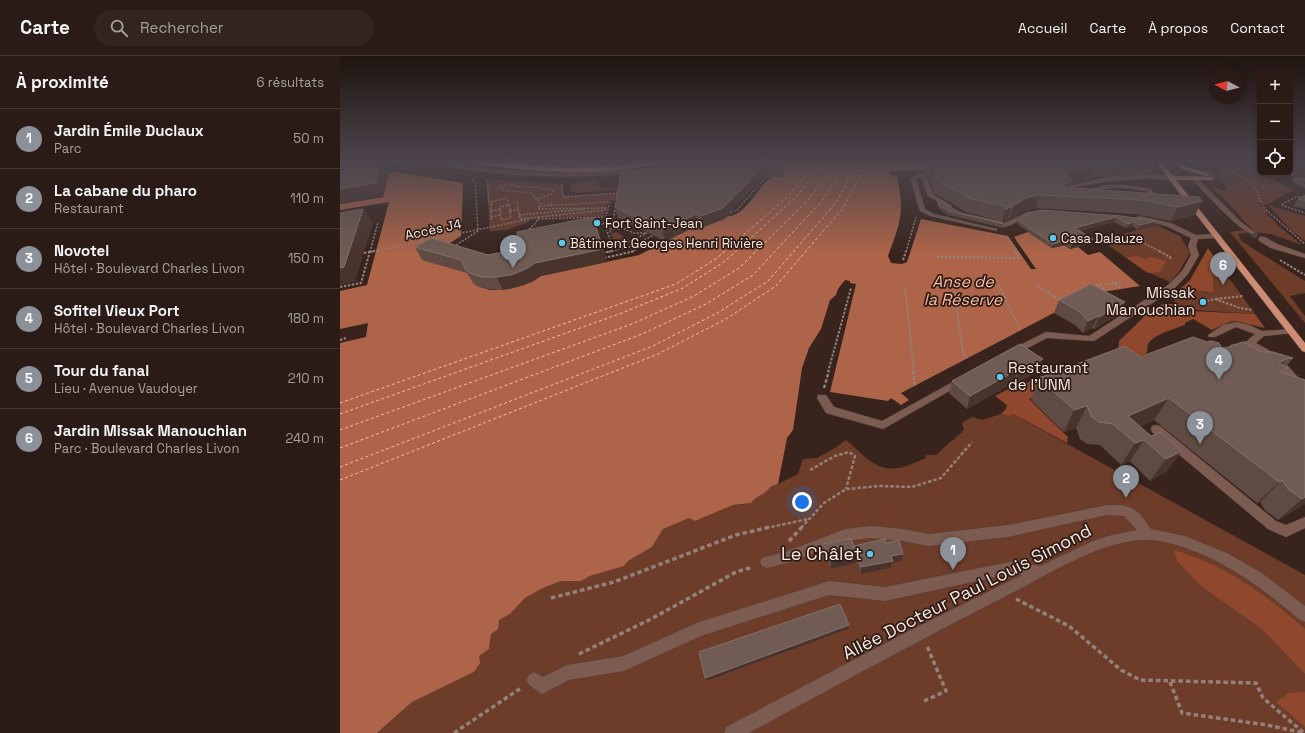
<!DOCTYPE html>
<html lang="fr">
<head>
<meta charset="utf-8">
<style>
  :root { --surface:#2a1b16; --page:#32241f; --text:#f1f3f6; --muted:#a5a1a1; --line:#463935; --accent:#8c9099 }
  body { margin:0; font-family:"Space Grotesk",sans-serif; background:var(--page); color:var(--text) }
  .controls { position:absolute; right:12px; top:12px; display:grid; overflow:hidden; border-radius:8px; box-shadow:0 2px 6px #0003 }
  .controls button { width:36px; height:36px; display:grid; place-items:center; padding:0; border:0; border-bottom:1px solid var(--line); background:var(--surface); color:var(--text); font:20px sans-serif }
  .compass { position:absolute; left:869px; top:12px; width:36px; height:36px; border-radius:50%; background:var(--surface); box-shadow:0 2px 6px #0003; rotate:277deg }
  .you { position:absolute; left:462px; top:446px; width:14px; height:14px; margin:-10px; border:3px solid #fff; border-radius:50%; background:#1a73e8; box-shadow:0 0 0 6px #1a73e833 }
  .badge { display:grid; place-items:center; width:26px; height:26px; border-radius:50%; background:var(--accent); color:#fff; font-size:13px; font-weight:700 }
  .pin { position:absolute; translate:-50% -33px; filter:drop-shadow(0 1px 2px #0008) }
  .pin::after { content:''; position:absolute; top:21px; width:14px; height:12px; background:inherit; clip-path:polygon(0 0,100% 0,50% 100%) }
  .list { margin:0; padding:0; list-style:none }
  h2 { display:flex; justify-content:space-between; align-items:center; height:52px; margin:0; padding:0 16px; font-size:17px }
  h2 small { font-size:13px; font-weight:400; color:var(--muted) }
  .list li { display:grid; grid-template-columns:26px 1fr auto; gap:12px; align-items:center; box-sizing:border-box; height:60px; padding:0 16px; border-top:1px solid var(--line) }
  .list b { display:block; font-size:15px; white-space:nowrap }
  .list p { margin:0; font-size:13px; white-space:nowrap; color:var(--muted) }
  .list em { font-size:13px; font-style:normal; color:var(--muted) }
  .icon { flex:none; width:22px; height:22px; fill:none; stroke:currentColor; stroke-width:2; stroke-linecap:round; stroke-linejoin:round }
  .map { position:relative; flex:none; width:965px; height:677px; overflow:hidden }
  header { display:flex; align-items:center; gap:24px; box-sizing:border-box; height:56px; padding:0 20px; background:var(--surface); border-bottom:1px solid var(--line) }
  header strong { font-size:19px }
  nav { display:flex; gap:22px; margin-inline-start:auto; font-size:14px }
  .search { width:280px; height:36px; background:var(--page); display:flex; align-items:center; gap:10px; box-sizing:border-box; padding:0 14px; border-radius:22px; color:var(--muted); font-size:15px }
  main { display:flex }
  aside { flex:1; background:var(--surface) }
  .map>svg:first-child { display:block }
  .green { fill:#6d3d2a }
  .forest { fill:#8f482d }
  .water { fill:#ae6448 }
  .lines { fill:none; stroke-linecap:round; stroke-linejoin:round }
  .ferry { stroke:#fabba4; stroke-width:1; stroke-dasharray:3 2.5; stroke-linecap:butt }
  .minor-tunnel { stroke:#54413b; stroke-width:6; stroke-dasharray:6 3; stroke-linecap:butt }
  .major-tunnel { stroke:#54413b; stroke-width:6; stroke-dasharray:6 3; stroke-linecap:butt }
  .highway-tunnel { stroke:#54413b; stroke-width:8; stroke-dasharray:8 4; stroke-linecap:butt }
  .minor-casing { stroke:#533f39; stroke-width:1 }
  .major-casing { stroke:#533f39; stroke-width:1 }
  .highway-casing { stroke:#533f39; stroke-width:1 }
  .path-far3 { stroke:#93817b; stroke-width:1.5; stroke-dasharray:2 1.5; stroke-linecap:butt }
  .path-far2 { stroke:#93817b; stroke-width:2; stroke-dasharray:2.5 1.5; stroke-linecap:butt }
  .path-far1 { stroke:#93817b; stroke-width:2.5; stroke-dasharray:3.5 2; stroke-linecap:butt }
  .path { stroke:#93817b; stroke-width:3.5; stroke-dasharray:4.5 3; stroke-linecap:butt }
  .minor { fill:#7c5c50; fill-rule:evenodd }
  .major { fill:#ce8c74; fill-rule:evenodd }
  .highway { fill:#ef9f81; fill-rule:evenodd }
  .path-bridge-far1 { stroke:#93817b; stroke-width:1.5; stroke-dasharray:2 1.5; stroke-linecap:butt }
  .path-bridge { stroke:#93817b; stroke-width:2; stroke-dasharray:2.5 1.5; stroke-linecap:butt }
  .wall { fill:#5f4b43 }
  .shaded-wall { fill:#49342d }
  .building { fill:#705c54; stroke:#85726b }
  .poi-dot { fill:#5cc7e8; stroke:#2e1b14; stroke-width:1.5 }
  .labels { text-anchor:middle; stroke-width:3.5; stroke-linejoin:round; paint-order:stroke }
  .far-poi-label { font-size:13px; fill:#f6e8e3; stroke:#2e1b14; text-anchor:start }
  .far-street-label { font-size:13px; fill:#f6e8e3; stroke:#2e1b14 }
  .poi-label { font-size:15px; fill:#f6e8e3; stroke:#2e1b14; text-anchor:end }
  .water-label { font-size:16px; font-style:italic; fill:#fabba4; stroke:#2e1b14 }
  .near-poi-label { font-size:18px; fill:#f6e8e3; stroke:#2e1b14; text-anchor:end }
  .near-street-label { font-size:18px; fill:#f6e8e3; stroke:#2e1b14 }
</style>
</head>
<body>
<header>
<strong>Carte</strong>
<div class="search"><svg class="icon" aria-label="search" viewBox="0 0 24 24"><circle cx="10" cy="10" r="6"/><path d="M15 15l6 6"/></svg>Rechercher</div>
<nav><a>Accueil</a><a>Carte</a><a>À propos</a><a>Contact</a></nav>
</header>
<main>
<aside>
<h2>À proximité<small>6 résultats</small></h2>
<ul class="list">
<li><span class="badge">1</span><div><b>Jardin Émile Duclaux</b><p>Parc</p></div><em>50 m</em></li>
<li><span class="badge">2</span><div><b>La cabane du pharo</b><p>Restaurant</p></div><em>110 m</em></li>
<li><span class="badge">3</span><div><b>Novotel</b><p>Hôtel · Boulevard Charles Livon</p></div><em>150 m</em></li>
<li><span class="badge">4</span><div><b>Sofitel Vieux Port</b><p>Hôtel · Boulevard Charles Livon</p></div><em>180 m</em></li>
<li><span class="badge">5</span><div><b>Tour du fanal</b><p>Lieu · Avenue Vaudoyer</p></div><em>210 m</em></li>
<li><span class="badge">6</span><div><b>Jardin Missak Manouchian</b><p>Parc · Boulevard Charles Livon</p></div><em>240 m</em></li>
</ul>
</aside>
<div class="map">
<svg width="965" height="677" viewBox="0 0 965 677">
  <rect width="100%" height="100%" fill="#38241d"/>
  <path class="green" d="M855,104h5l45,15 2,-1 -21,-7c25,-3 46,13 68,24l-8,2 -18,12 37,11v25l-13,-10 -24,-26 -10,-2 9,8 -1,3 8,6 2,4 26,21 -31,-11 -17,-2 -23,-26 -22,-21 16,6 2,-1 -5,-9 -2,-9 -9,-6z
    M146,123l77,5 1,12 58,-4 -3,7 -11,2 -4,15 -63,2 -13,3 2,1 -24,8 -16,1z
    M257,124l-1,3h5l-1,5 24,-1 20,1 -68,5 -5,-2 -1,-7z
    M816,169l24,11 10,17 -11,19 -9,10 -27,-12 -42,-30z
    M903,174l5,3 -10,1 3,7 64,40v12l-15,3 15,20v7l-75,-91z
    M276,176l15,9 -6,3 -95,19v-3l84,-18 -3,-8z
    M883,214l32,44 -76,-5 -7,-12 9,-9 13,1 14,4 5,-20z
    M661,358l8,2 4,-2 292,161v158h-928l35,-31 62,-30 5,-16 10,-7 2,-15 8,-14 11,-6 15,-16 18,-10 18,-7h20l9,-5 34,-10 4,-5 24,-14 11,-18 26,-12 6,4 38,-16 12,-1 25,-17 8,-3 20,-10 5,-15 14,-1 18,-10 11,-8c7,5 12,11 19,17 22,19 38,11 61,1v-3h10c9,-9 19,-16 28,-25l-2,-7 10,-6 10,3z"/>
  <path class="forest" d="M868,192l15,22 -10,3v20l-32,-5 9,-8z
    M796,200l10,3 4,-2 16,4 -6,11 -12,1 -21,-15z
    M823,248h9l7,5 11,2 65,3 10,14 -30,-7 -6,1 -17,8 -19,-11 -8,4v2c-9,3 -35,11 -37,20 -1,4 0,6 -2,9l-66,23 -51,22 39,38 -1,6 -54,-29 -4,2 -8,-2 5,-5 1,-4 -12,-9 23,-12 3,2 20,-10 13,6 64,-28 1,-13 31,-30z
    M834,494c51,15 91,44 131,79v45l-43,-45 -61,-43 -24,-25z
    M965,636v35l-29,-25 13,-9z"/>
  <path class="water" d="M430,104h204h-19l-10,2 -12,-1 -3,9 -39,1 -1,3 7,3c8,36 3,46 -9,79l3,7 11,1 5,-2 14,-43 87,17 23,33h5l-22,-32 14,-5 24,16 12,-3 6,4 8,-2 10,8 12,-3 40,34 -50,8 -4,2 -185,97 8,7 -8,5 -10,-7 -3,3 -58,-9 26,-108 -6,-1v-2l-5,-1 -7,9 -2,6 -6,5 -9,29 -12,19 -7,20 -9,62 -6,8 -9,46 -8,3c-4,8 -14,8 -19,16l-18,2 -38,16 -6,-3 -26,11 -11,18 -24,14 -4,5 -34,10 -9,5h-20l-18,7 -18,10 -15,16 -11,6 -1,9 -7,5 -2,15 -10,7 1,7 -6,9 -62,30 -35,31h-37v-390l26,-6 2,-14 -28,6v-38l27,-6 22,-83 -49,8v-6l43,-7 6,-24 8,-1 66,11 -2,53 -38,24 49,14 5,12 13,4 18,-1 16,-4 17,-9 98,-21 59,-30 5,2 21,-8 4,-3c16,1 29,-27 41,-37 3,-2 9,-4 14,-6v-3z"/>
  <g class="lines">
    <path class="ferry" d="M0,347l336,-119 41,-26 69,-60 35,-38
      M0,358l282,-101 61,-25 41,-26 70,-63 33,-39
      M0,374l292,-106 62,-28 45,-28 68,-67 32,-41
      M0,392l302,-114 64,-30 47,-29 67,-72 30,-43
      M0,411l313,-121 66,-34 49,-31 66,-76 27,-45
      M0,424l318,-126 68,-35 50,-33 67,-78 26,-48"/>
    <path class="minor-tunnel" d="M912,177l10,6"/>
    <path class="major-tunnel" d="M871,122l94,-5"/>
    <path class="highway-tunnel" d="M115,104l11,1
      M179,104h112
      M950,115l15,-1
      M866,118l54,-2"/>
    <defs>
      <path id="minor" d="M70,104h11c71,11 140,17 212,9l3,2 -3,2c-63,7 -124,3 -187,-6 -10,-2 -27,-1 -36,-7z
        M142,104l86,4 85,-4 -3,2c-47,6 -94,7 -141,2 -8,0 -20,0 -27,-4z
        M343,104h8l-28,8 -3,-2z
        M603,114l2,1v2l-19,2 7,19 19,12 -5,1 -19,-11 -7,-19 -5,2 9,30 9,5 63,15v2l-67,-15 -10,-5 -10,-33 16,-7z
        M803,118l28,2 3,2 -3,2c-37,-3 -64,1 -101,8l6,5 -3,2 -7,-4 -2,-4 43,-10z
        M956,121l9,1v4l-4,-1 4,3v4l-11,-6 -1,-3z
        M853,122h4l43,43 14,11v2c-10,2 -52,-44 -61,-54z
        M766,129h19l26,4 7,9 -7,3h-4v-2l4,-2 -4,-6c-19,-3 -43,-7 -60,5l-5,-1 6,-5z
        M707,155l2,1v2l-19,1 -19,10 -7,2 -3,-2 26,-13z
        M799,160l32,7 25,12 21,-1 4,2 -4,2 -19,1 -2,7 3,9 -11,19 -14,15 -80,52 -47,-3 -31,16h-6l-2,-2 2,-2 36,-18 43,4 79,-51 14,-14 9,-16 -3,-9 3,-8 -25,-12 -29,-7v-2z
        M919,181h6l12,7 28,10v4l-34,-10 -12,-7z
        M896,266l13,3 13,6 31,-2 1,2 -1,2 -29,3 -8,7 23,13 26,29v11l-4,-2 -28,-34 -24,-14 -15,4 -5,-3 2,-2 16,-4 8,-7 -19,-7 -21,10h-6l-1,-2 15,-10z
        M622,321l5,3 -2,2 -82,47 -57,-16 -9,-15 1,-3h8l8,12 48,14z
        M816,369l4,1 116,95 10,4 19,-8v11l-19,9 -18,-8 -116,-97 -1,-3 1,-3z
        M767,449h15l10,3 8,6 11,15 34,7 42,17 35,20 43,33v16l-5,-2c-38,-32 -79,-63 -127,-76 -8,-2 -17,-4 -25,-4 -46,-1 -98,34 -138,54 -88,45 -175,92 -261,139h-25l2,-6 177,-93 119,-59 -8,-2 -129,28 -56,-6 -128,41 -77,35 -55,9 -27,14 -13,-9 -3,-5 3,-5 5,-3 9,5 24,-12 56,-9 76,-34 130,-41 56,6 129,-26 26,5 55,-26 17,-5 25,-5 -13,-14 -17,-1 -99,22 -80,9 -25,-5 -32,-3 -26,3 -57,22 -21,5 -5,-2 -2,-4 2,-4 26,-7 57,-22 26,-3 32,3 25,5 80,-9z"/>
      <path id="major" d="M814,104h6l13,16 40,1v2l-2,1h-35l129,163v9l-3,-1z"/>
      <path id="highway" d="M124,104l103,8 51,-2 42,-6h11c-5,4 -13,4 -20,5 -61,13 -124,6 -185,-2l-2,-1z
        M832,104h7l7,7 24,7 -4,2 -24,-7z"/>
    </defs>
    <use href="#minor" class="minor-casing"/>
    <use href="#major" class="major-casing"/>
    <use href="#highway" class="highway-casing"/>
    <path class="path-far3" d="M49,104l14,2
      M569,104l21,1
      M859,104c18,6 44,12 56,29 5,6 5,13 10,20l40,35
      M59,109l6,1
      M59,112l9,1
      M147,124l2,22 18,-4 2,7
      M221,128l2,13 58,-4
      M963,141h-7l-15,8 24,8
      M197,143l15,-5 1,-3c-16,-7 -28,-1 -45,-7l-8,3 2,3 29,3 9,10 -2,6 70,-1
      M177,146l3,17 18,-2 -2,6 -10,9
      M169,149l2,13 -10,2 -1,-13z
      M200,150l70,-4 -6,21 7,19 -11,2
      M208,150l6,-5
      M151,155l9,-2
      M170,155l8,-1
      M387,158l10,-4 29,-33 10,-2
      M179,159l67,-6
      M151,161l10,-2
      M198,161l69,-7
      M198,163l68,-2
      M151,164v-17l2,-1
      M272,166l4,-15
      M254,169l32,-4
      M266,173h18l10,4h13
      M270,175l2,3
      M786,178l35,18
      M661,180l6,1 9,15
      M113,191l25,-16 -3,-50 -3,-1
      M260,193l25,-5 22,-11
      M30,196l8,-30
      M172,196l-1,-7 8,-7
      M268,196l21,-5 27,-13
      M291,196l30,-14
      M566,196l10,-35"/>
    <path class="path-far2" d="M172,195v2
      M819,195l11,6 1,3
      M262,197l10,-2
      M597,201l83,1 -5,-7
      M264,202l31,-7
      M563,204l3,-9
      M940,204l25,15
      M613,227l10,70 4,5
      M775,227l6,-1
      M659,229l21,45
      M760,229l6,6
      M697,230l25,15
      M752,230l22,-3 7,6
      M0,231l21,-4 9,-32
      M565,231l9,85
      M876,243l27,-3
      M863,246l12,-3 25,9 13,2
      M0,284l6,-2
      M488,316l23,-84"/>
    <path class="path-far1" d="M573,315l2,15
      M484,332l5,-17
      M470,414l25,-14 14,-4 6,4 -9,33
      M426,472l42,-9
      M461,472l23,-25 22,-14 33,-3 33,1 29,-9 31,-36"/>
    <path class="path" d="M449,485l13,-14
      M211,542l63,-16 122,-47 34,-8
      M676,543l53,27 52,44 19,10 116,3 7,15 41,35
      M239,598l72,-35 85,-47 17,-5
      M830,626l12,31 85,12 37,8
      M584,645l22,-10 -19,-45
      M114,677l67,-45"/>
    <use href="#minor" class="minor"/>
    <use href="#major" class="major"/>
    <use href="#highway" class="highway"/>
    <path class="path-bridge-far1" d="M283,118l3,-14
      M30,196l159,-33"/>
    <path class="path-bridge" d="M24,197l11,-2"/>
  </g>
  <path class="wall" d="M349,104l94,7 1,10 -20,-1 -40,43 -21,8 -5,-2 -33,16 -47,-23 -3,-11 74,-44z
    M817,104l-5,13 -60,4 -5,3 -17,4 -1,3 133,14 -7,14 -24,6 -36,-7 -99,-6 -12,3 -14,8 -2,-1 -1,3 -5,2 2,1 -1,4 -55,-13 -9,-6 -2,-6v-4l24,14 40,9 -1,-1 -34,-9 -32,-19 -5,-16 2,-13z
    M965,139v14l-12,-3 5,-7z
    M702,154l115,11 -3,4 -16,5 -6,-4 -6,2 -12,-6 -34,9 11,12 -21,6 -5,-4 -13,3 -35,-24 1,-4z
    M75,191l73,8 119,7 -66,14 -9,6 -15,5 -14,3 -15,-1 -11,-3 -4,-3 -6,-10 -45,-13z
    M719,244l66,2 -6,12 -25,15 -2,-1 -9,5 -8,-8 -21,-12z
    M882,292l40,4 31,6 -7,9 -2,6 21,7v124l-27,16 -13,-10 -5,-8 -3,1 -103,-83 -14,7 11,9 31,15 -16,21 -16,9 -20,-20 -9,4 -21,-20 -13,-1 -7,-5 -4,-11 -12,4 -33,-32 8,-22 101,-21z
    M703,303l-5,12 -23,13 -2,-1 -46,26 -18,-16 3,-12z
    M546,487l17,11 -2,7 -9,2 -1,5 -30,6 -5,-12v1l-25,6 -8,-18v-7l31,2z"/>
  <path class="shaded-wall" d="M42,104l7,13 -6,24 -43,7v-15z
    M757,108l-5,13 -5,3 -17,4 -3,10 -7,2 8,-24z
    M424,110v10l-40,43 -21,8 -2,-11z
    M700,139l-4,13 -12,3 -14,8 4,-14 14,-8z
    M862,145l-7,14 -24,6 7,-14z
    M672,148l-5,17 -5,2 3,-14z
    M23,153l10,14 -18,59 -15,3v-17z
    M356,158l2,11 -33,16 -3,-11z
    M253,161l14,45 -66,14 -9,6 -15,5 -14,3 -6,-13z
    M776,161l-2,5 -40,10 1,-4z
    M817,165l-3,4 -16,5 2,-5z
    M794,166l-2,4 -6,2 2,-4z
    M753,183l-2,4 -21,6 2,-5z
    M726,184l-1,5 -13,3 1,-4z
    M785,246l-6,12 -25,15 5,-12z
    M758,260l-6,12 -9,5 5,-12z
    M703,303l-5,12 -23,13 4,-12z
    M946,303l-18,22 11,-18z
    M677,314l-4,13 -46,26 3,-13z
    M829,342l-15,22 -29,14 3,-18z
    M747,350l-11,22 -12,4 10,-22z
    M804,384l-14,21 -9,4 14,-22z
    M842,395l-16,21 -16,9 16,-22z
    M942,424l-22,22 -3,1 22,-21z
    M965,441v7l-27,16 24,-21z
    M563,498l-2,7 -9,2 -1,5 -30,6v-7l30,-11z
    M517,499l-1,8 -25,6v-8z
    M509,569l-1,4 -142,52 -1,-3z"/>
  <path class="building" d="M42,104l-7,23 -35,6v-23z
    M349,104h86l8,7 -19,-1 -41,42 -22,8 -5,-2 -34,16 -47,-23 6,-34 46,-9 28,-2z
    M671,104h146l-60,4 -5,3 -24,5 -1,2 5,6 -10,7 137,10 3,4 -24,6 -37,-7 -101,-5 -12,2 -14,8 -2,-1 -1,3 -6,2 -1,-3 -36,-8 -32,-19 -5,-15z
    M965,139v6l-7,-2z
    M597,143l24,14 40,9 3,2 -55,-13 -10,-6z
    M23,153l-19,58 -4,1v-55z
    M702,154l79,6 36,5 -17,4 -6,-3 -6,2 -12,-7 -41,11 18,11 -21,5 -6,-4 -13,4 -35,-24 14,-8z
    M253,161l10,32 -68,14 -9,6 -15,6 -14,2h-16l-11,-4 -4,-3 -5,-10 -46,-13 16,-9 57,17 31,-6 -2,-17z
    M751,228l34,18 -26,15 -1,-1 -10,5 -8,-9 -21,-12z
    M853,281l14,5 4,-1 8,2 3,5 7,-1 14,-5 19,10h11l20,6 -7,1 -7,4 9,5 -7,4 24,8v117l-3,2 -14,-10 -6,-9 -3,2 -110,-84 -41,18 23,20 9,-4 22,19 -16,8 -22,-19 -9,3 -22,-19 -14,-2 -7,-5 -5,-11 -13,4 -35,-32 86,-32 15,11z
    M680,288l23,15 -24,13 -2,-2 -47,26 -18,-15z
    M511,482l6,17 -26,6 -8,-17z
    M545,483l1,4 13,-3 4,14 -12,2 2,5 -32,6 -7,-21z
    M500,548l9,21 -144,53 -6,-26z"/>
  <linearGradient id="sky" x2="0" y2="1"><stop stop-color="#1f1410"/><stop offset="0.53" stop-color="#4d454c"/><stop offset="1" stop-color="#4d454c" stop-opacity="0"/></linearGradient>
  <rect width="965" height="198" fill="url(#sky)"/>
  <g class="poi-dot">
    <circle cx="257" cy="167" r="4"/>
    <circle cx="713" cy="182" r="4"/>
    <circle cx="222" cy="187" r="4"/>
    <circle cx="863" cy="246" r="4"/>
    <circle cx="660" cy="321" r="4"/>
    <circle cx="530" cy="498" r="4"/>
  </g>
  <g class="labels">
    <g class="far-poi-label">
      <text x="265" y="172">Fort Saint-Jean</text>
      <text x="721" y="187">Casa Dalauze</text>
      <text x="230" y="192">Bâtiment Georges Henri Rivière</text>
    </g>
    <g class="far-street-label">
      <text transform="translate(93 173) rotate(-12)" y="5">Accès J4</text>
    </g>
    <g class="poi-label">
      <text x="855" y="242">Missak<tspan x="855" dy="17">Manouchian</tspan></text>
      <text x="668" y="317" text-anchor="start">Restaurant<tspan x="668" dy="17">de l'UNM</tspan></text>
    </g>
    <g class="water-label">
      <text x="623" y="231">Anse de<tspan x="623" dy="18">la Réserve</tspan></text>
    </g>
    <g class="near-poi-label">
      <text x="522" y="504">Le Châlet</text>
    </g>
    <g class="near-street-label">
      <text transform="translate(627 536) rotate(-27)" y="6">Allée Docteur Paul Louis Simond</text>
    </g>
  </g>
</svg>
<div class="controls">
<button>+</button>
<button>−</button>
<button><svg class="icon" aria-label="locate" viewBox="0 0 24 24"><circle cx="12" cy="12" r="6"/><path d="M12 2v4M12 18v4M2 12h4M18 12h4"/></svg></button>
</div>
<svg class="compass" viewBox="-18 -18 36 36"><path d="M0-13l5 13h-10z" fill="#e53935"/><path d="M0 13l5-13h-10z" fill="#a5a1a1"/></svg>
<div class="you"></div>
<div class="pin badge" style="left:613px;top:514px">1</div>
<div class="pin badge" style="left:786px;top:442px">2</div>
<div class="pin badge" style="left:860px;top:388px">3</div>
<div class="pin badge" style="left:879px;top:324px">4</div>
<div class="pin badge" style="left:173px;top:212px">5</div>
<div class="pin badge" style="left:883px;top:229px">6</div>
</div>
</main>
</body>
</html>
